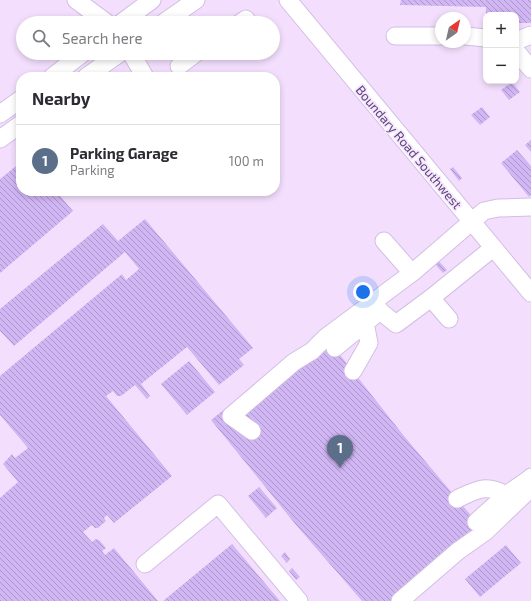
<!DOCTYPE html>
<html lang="en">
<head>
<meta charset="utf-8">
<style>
  :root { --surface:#fff; --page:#f2f2f3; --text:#2b2b33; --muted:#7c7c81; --line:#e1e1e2; --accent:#6d3eed }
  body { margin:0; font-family:"Exo 2",sans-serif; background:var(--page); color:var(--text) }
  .controls { position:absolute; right:12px; top:12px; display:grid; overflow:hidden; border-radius:8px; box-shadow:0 2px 6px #0003 }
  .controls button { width:36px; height:36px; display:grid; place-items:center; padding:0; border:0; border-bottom:1px solid var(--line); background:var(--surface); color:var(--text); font:20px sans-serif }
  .compass { position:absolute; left:435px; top:12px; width:36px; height:36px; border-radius:50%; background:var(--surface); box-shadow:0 2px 6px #0003; rotate:34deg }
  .you { position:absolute; left:363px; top:292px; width:14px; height:14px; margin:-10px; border:3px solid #fff; border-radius:50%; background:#1a73e8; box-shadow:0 0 0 6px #1a73e833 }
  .badge { display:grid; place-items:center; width:26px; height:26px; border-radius:50%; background:var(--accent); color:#fff; font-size:13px; font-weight:700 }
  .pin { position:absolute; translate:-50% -33px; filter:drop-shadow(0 1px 2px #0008) }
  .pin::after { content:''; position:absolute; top:21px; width:14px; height:12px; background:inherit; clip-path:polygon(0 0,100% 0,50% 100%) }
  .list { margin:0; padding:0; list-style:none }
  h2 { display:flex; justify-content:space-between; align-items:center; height:52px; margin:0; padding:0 16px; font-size:17px }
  h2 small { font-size:13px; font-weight:400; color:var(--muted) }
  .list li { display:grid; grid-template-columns:26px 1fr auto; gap:12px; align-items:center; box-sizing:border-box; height:72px; padding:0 16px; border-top:1px solid var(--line) }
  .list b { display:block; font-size:15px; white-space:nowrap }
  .list p { margin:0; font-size:13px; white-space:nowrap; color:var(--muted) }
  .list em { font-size:13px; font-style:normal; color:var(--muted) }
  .icon { flex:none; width:22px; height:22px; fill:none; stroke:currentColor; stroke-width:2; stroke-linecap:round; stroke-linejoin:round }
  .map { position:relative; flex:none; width:531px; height:601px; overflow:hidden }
  .search { position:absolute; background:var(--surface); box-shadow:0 2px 6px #0003; left:16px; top:16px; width:264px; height:44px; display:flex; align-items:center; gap:10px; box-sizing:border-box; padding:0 14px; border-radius:22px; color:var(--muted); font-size:15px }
  .panel { position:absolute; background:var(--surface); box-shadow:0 2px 6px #0003; left:16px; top:72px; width:264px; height:124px; border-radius:16px }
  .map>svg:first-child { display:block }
  .building { fill:url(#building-back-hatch) }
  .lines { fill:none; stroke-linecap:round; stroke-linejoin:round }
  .minor-casing { stroke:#d2bee3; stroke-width:19 }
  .minor { stroke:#fff; stroke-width:17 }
  .labels { text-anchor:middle; stroke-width:3.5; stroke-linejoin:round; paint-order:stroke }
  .street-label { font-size:13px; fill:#594674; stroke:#f6e6ff }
</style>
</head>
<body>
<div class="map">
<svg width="531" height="601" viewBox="0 0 531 601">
  <defs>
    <pattern id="building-back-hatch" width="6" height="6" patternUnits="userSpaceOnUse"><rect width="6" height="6" fill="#d1b6f4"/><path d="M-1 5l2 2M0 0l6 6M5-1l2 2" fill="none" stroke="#ad96ca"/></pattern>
  </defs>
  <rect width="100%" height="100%" fill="#f3dffd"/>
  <path class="building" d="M401,0h130v23h-15v-8h-30v-8l-86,-2z
    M512,82l8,10 -11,8 -8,-10z
    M482,107l8,10 -10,8 -9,-10z
    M531,140v12l-6,-7z
    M517,150l14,16v29l-2,2 -28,-34z
    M21,162v29h35l17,20 -73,62v-94z
    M453,167l9,11 -3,3 -9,-12z
    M145,219l108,129 -14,11 5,6 -25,20 -32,-38 -46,37 9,12 -3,3 -12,-14 -14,11h-4l-4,-5 -7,5 66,80 -58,47 -7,-8 -3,3 2,3 -8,7h-3l-3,-3 -9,7 9,10 4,-3 3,1 7,8 -4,3 3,4 9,-7 44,53h-158v-103l18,-16 -15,-18 9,-10 3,4 13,-10 -28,-33v-39l122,-102 4,6 13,-11 -14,-17 -111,94 -14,-15v-22l103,-85 15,17z
    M437,259l10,11 -4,3 -10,-11z
    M322,332l82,104 81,96 -77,69h-46l-66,-76 -85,-105z
    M189,361l26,31 -28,23 -26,-31z
    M259,487l18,21 -11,10 -18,-22z
    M232,544l48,57h-117z
    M506,545l15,18 -41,34 -15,-18z
    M285,552l5,7 -3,4 -6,-7z
    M292,568l8,9 -4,3 -7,-9z"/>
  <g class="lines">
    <defs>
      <path id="minor" d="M76,0l31,23
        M288,0l243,293
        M121,23l31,-23
        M163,23l33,-23
        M240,23l6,-4
        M395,36h46
        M465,36l21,2
        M516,41l15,-6
        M516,51l15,18
        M131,53l14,24
        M179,66l17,-13
        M52,77l31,-24
        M86,77l34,-24
        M0,114l21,-15
        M0,139l21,-15
        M384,241l28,32 72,-62 14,-3 33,-1
        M374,300l6,11 16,13 35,-26
        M449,319l-18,-21 62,-50
        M335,348l45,-37
        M353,371l16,-28 -4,-20
        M252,431l-21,-15 63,-54 18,-11 14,-14 86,-64
        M457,499c19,-9 29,-16 49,-4l23,-16
        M476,522l30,-27
        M145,564l73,-60 81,97
        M400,601l58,-50 27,-19 44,-42 2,-13"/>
    </defs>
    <use href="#minor" class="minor-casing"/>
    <use href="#minor" class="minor"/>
  </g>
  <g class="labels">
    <g class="street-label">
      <text transform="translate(409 147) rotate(50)" y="5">Boundary Road Southwest</text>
    </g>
  </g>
</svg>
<div class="controls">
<button>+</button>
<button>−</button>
</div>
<svg class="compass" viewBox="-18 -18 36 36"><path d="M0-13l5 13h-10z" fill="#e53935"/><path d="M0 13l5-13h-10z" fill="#7c7c81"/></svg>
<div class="you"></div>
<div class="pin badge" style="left:340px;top:468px;background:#5c6f8a">1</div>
<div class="search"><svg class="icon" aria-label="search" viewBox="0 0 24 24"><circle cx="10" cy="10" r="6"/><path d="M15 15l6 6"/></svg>Search here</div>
<section class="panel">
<h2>Nearby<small></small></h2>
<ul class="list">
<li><span class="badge" style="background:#5c6f8a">1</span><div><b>Parking Garage</b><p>Parking</p></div><em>100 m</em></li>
</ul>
</section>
</div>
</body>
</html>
